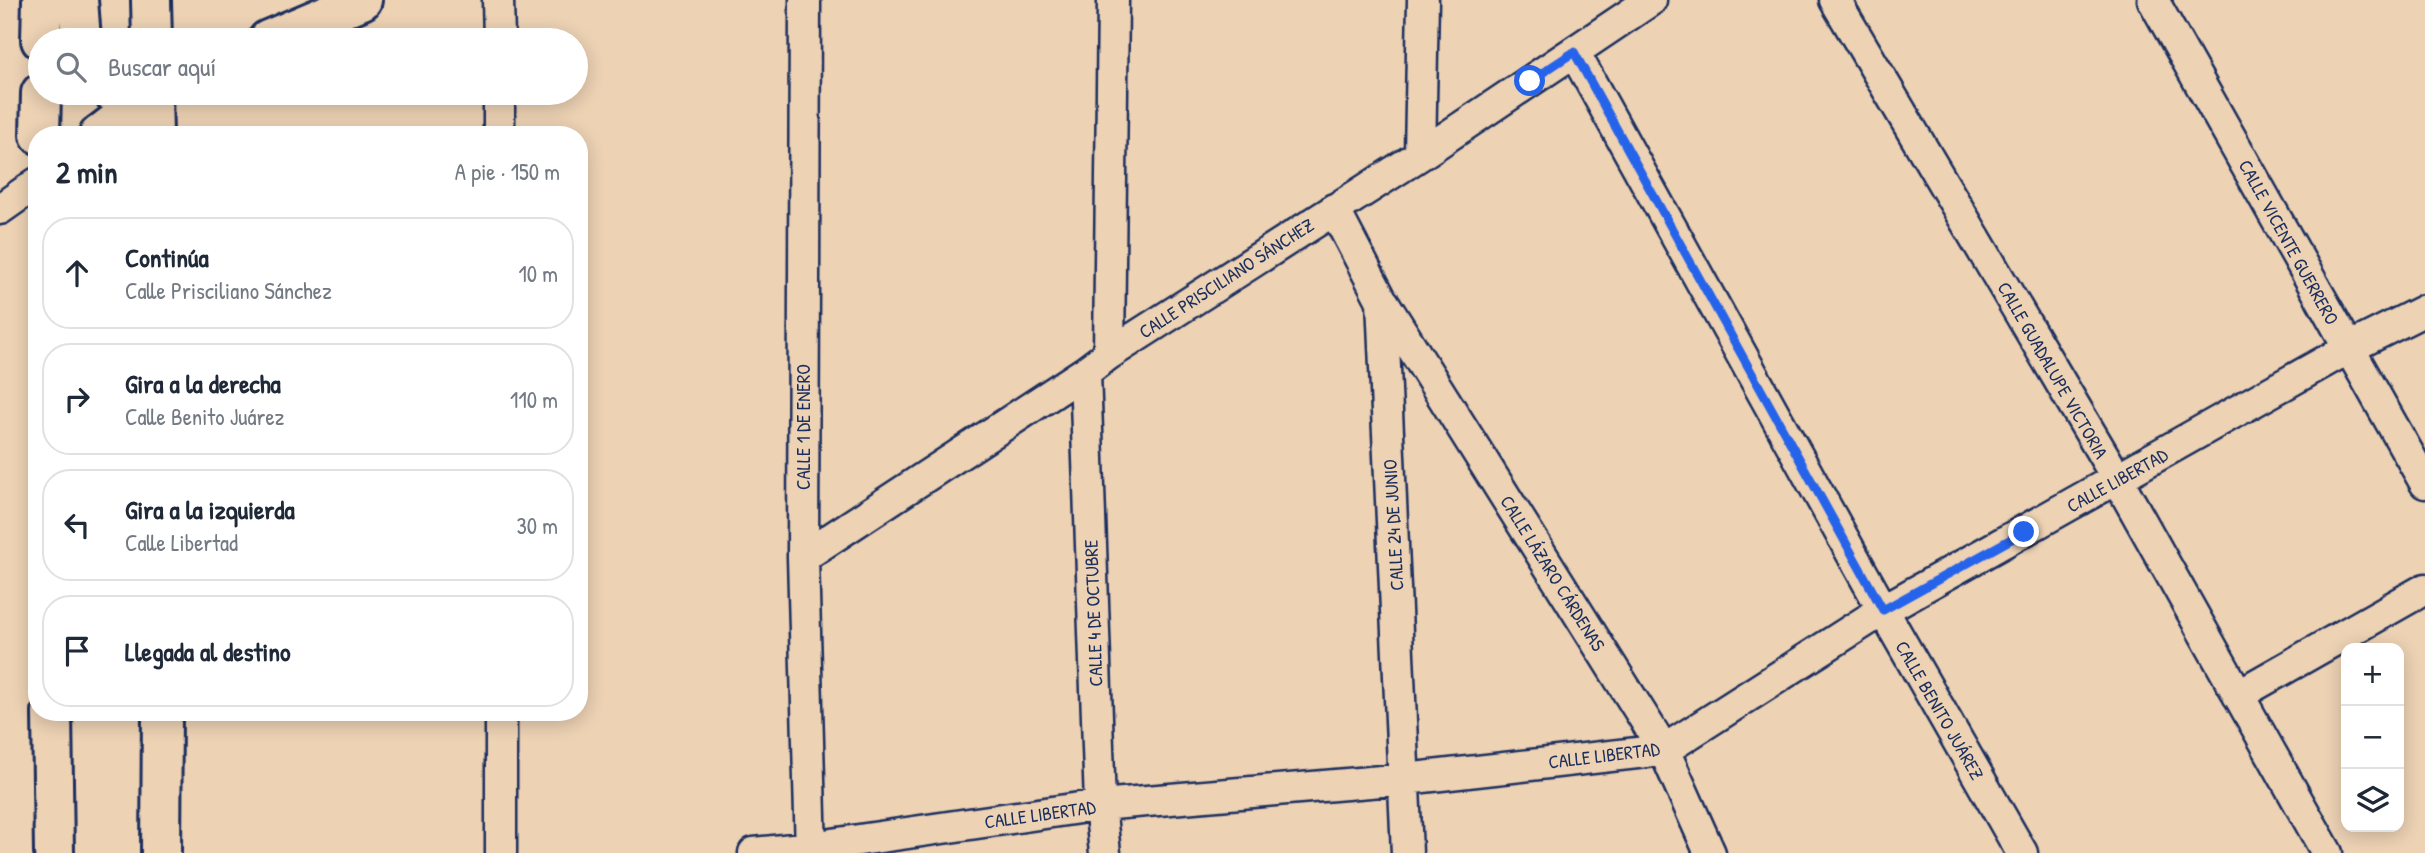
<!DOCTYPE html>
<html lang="es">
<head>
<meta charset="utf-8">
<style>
  :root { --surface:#fff; --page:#f6f6f7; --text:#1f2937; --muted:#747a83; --line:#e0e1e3 }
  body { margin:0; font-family:"Patrick Hand",sans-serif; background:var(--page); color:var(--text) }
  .controls { position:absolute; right:21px; bottom:21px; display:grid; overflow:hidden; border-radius:14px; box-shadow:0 4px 18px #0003 }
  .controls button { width:63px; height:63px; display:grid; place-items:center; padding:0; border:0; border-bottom:2px solid var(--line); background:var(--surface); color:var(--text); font:35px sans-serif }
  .stop { position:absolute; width:21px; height:21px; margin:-16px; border:5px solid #2563eb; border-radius:50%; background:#fff }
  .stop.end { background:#2563eb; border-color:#fff; box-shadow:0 2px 7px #0008 }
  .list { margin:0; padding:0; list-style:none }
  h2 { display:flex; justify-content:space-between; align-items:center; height:91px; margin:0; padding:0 28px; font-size:30px }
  h2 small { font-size:23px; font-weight:400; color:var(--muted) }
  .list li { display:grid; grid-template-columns:46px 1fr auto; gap:21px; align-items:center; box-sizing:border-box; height:112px; margin:0 14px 14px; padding:0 14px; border:2px solid var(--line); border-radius:28px }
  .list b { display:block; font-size:26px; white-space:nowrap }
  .list p { margin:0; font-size:23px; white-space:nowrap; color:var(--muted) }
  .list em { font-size:23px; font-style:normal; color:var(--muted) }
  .icon { flex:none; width:38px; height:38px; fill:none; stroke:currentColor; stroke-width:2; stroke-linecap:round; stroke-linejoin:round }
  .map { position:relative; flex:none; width:2425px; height:853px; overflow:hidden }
  .search { position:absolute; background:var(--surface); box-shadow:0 4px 18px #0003; left:28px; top:28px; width:560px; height:77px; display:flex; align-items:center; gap:18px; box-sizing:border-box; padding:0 24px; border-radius:38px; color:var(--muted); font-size:26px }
  .panel { position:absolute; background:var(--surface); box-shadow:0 4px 18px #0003; left:28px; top:126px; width:560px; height:595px; border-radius:28px }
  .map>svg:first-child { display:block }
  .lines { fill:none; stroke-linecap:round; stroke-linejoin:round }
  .minor-casing { stroke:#1b2f5e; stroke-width:35 }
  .tertiary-casing { stroke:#1b2f5e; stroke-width:44 }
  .primary-casing { stroke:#1b2f5e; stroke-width:44 }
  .minor { stroke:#edd2b4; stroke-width:30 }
  .tertiary { stroke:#edd2b4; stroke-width:38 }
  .primary { stroke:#edd2b4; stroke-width:38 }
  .route { stroke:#2563eb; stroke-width:9 }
  .labels { text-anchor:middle; stroke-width:5; stroke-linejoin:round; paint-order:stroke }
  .street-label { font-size:19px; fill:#1b2f5e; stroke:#edd2b4 }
</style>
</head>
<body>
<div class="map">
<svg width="2425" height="853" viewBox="0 0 2425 853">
  <rect width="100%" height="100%" fill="#edd2b4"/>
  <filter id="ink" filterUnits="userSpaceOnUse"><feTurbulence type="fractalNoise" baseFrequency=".0143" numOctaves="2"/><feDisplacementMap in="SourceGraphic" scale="14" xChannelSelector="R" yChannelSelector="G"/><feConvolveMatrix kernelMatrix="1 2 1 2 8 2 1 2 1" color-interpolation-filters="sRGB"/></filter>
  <g filter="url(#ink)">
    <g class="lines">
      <defs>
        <path id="minor" d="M498,0l1,40
          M805,0l-2,557 8,296
          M1835,0l283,480 209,373
          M2153,0l272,483
          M1574,52l309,558 139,243
          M499,93v42
          M1420,155l3,-155
          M0,209l37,-26
          M1334,209l48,92 25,552
          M1384,303l280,447 46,103
          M1109,354l4,-354
          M1085,372l15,433 5,48
          M803,557l282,-185 24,-18 311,-199 231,-155
          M2238,695l187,-106
          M501,712v141
          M754,853l57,-6 289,-42 305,-26 259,-29 219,-140 466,-262 76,-38"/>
        <path id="tertiary" d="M268,40l94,-40
          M99,135l55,-42"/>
        <path id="primary" d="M78,0l3,40
          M151,0l1,40
          M41,40l1,-40
          M114,93l38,1
          M152,93l1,42
          M40,135l1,-42
          M52,712l2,141
          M161,853l1,-141"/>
      </defs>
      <use href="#minor" class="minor-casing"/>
      <use href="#tertiary" class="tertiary-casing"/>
      <use href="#primary" class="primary-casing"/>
      <use href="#minor" class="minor"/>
      <use href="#tertiary" class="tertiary"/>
      <use href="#primary" class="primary"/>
    </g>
  </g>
  <g class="lines" filter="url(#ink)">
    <path class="route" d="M1530,81l44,-29 309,558 141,-78"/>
  </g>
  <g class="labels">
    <g class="street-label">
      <text transform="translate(2289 242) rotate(61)" y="7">CALLE VICENTE GUERRERO</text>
      <text transform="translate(1226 278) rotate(-33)" y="7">CALLE PRISCILIANO SÁNCHEZ</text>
      <text transform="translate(2053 370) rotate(60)" y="7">CALLE GUADALUPE VICTORIA</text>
      <text transform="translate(803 427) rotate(-90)" y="7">CALLE 1 DE ENERO</text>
      <text transform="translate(2117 480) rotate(-29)" y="7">CALLE LIBERTAD</text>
      <text transform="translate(1393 525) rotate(-93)" y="7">CALLE 24 DE JUNIO</text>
      <text transform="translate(1553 573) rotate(58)" y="7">CALLE LÁZARO CÁRDENAS</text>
      <text transform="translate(1093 613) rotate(-92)" y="7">CALLE 4 DE OCTUBRE</text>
      <text transform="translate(1940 710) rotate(60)" y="7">CALLE BENITO JUÁREZ</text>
      <text transform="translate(1604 755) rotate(-7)" y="7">CALLE LIBERTAD</text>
      <text transform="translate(1040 814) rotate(-8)" y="7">CALLE LIBERTAD</text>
    </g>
  </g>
</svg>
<div class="controls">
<button>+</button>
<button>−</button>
<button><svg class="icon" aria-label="layers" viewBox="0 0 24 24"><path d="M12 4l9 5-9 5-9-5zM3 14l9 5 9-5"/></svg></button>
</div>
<div class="stop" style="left:1530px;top:81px"></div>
<div class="stop end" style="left:2024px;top:532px"></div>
<div class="search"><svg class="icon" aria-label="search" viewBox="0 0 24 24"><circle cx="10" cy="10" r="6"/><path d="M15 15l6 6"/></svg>Buscar aquí</div>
<section class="panel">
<h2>2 min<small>A pie · 150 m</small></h2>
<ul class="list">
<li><svg class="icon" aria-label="ahead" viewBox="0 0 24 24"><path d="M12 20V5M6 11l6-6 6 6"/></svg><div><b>Continúa</b><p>Calle Prisciliano Sánchez</p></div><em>10 m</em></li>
<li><svg class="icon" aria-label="right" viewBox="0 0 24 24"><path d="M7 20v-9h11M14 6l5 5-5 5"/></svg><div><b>Gira a la derecha</b><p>Calle Benito Juárez</p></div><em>110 m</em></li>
<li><svg class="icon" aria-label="left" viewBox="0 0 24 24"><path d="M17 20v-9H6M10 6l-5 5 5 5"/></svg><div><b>Gira a la izquierda</b><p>Calle Libertad</p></div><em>30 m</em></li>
<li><svg class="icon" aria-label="arrive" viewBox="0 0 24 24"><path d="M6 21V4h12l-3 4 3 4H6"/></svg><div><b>Llegada al destino</b></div></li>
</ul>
</section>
</div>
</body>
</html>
